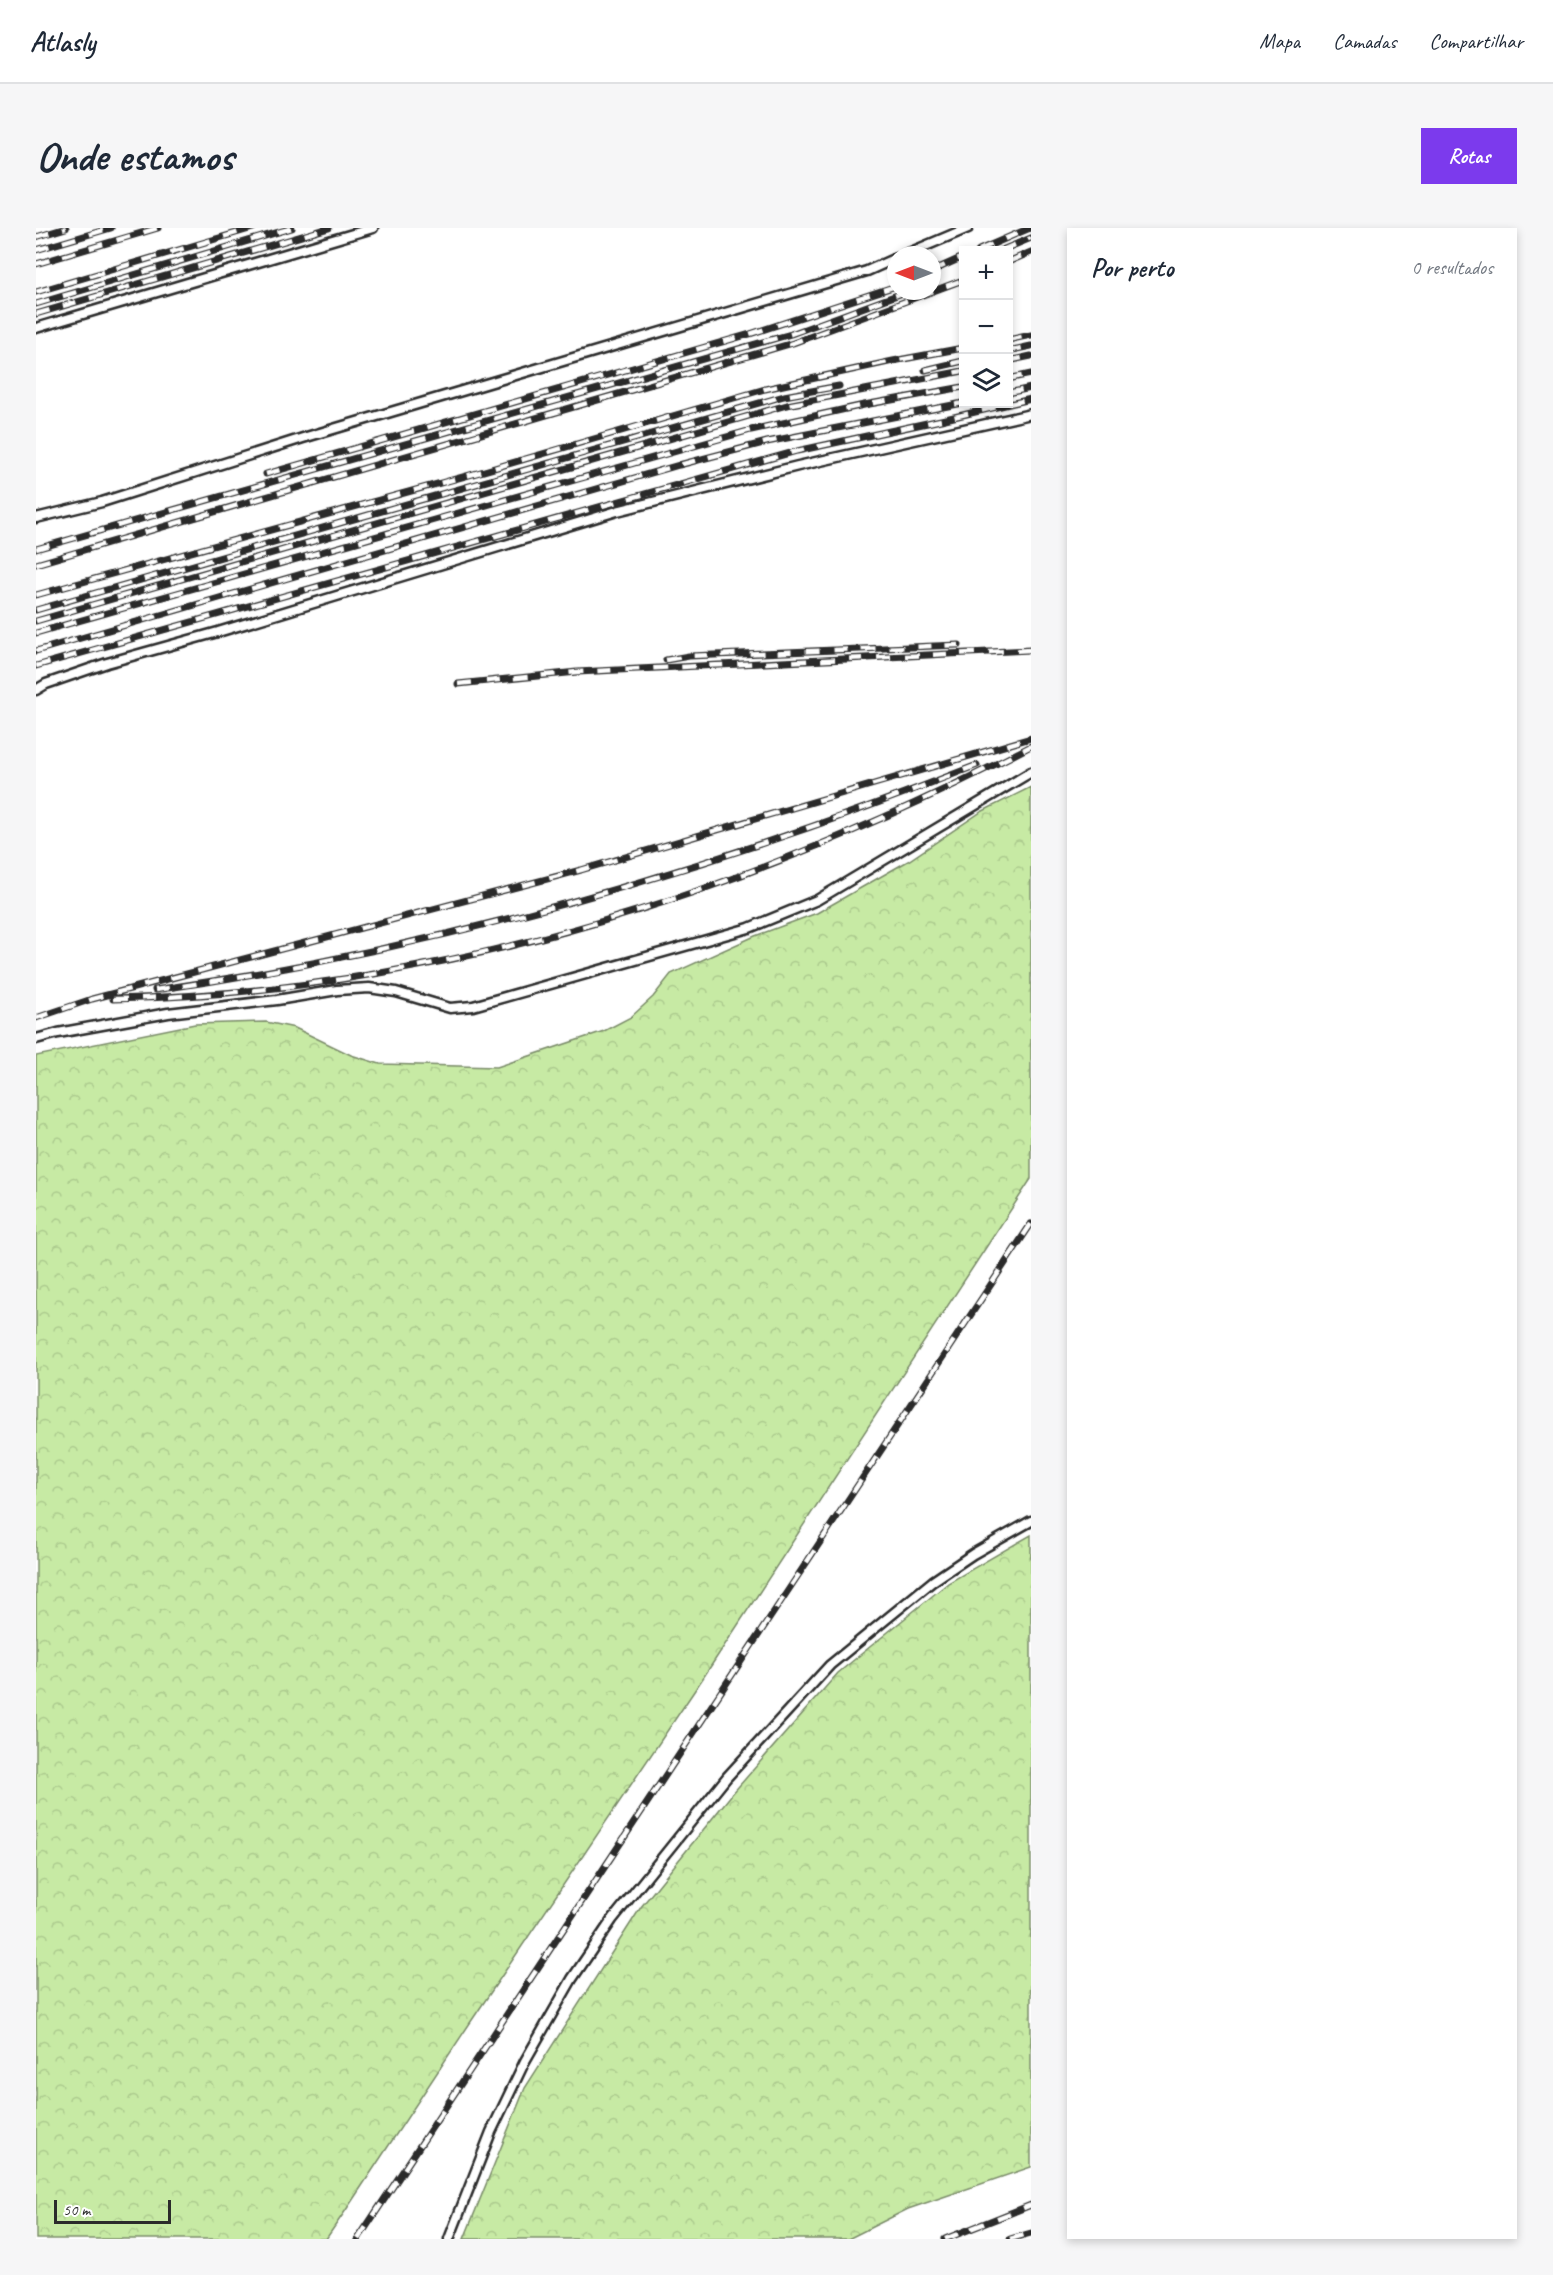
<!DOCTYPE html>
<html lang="pt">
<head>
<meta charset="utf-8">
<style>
  :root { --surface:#fff; --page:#f6f6f7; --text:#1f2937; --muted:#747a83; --line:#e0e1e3; --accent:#7c3aed }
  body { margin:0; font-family:Caveat,sans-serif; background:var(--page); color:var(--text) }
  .controls { position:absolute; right:18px; top:18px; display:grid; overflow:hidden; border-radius:0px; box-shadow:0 3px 9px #0003 }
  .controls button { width:54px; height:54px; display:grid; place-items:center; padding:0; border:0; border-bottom:2px solid var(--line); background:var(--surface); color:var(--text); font:30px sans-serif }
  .compass { position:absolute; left:851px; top:18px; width:54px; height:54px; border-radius:50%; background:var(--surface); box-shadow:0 3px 9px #0003; rotate:270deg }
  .scale { position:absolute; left:18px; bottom:15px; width:117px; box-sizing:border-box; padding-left:6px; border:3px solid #2b2b2b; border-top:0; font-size:16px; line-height:21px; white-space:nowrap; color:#2b2b2b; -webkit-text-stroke:4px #fff; paint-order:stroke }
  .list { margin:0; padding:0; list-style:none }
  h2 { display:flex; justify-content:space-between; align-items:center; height:78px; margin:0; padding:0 24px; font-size:26px }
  h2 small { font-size:20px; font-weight:400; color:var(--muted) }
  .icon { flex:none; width:33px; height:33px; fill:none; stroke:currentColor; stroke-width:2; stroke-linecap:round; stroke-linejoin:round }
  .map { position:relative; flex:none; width:995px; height:2011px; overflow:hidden; border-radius:0px }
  header { display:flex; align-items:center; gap:36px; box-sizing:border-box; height:84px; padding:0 30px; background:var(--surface); border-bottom:2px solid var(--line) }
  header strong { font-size:28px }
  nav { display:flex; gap:33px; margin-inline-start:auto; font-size:21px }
  .intro { display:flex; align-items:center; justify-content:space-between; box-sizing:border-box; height:144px; padding:0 36px }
  h1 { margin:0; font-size:42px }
  .button { padding:15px 27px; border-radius:0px; background:var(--accent); color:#fff; font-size:21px; font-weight:700 }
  main { display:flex; gap:36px; padding:0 36px }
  aside { flex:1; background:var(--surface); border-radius:0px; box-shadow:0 3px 9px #0003 }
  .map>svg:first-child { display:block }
  .forest { fill:url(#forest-crowns); stroke:#798a68; stroke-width:1.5 }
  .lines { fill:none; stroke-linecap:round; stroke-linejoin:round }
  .service-casing { stroke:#2b2b2b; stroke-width:13 }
  .service { stroke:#fff; stroke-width:8 }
  .rail-casing { stroke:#2b2b2b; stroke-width:7 }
  .rail { stroke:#fff; stroke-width:4.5; stroke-dasharray:14; stroke-linecap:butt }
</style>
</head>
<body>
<header>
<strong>Atlasly</strong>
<nav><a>Mapa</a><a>Camadas</a><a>Compartilhar</a></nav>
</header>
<div class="intro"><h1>Onde estamos</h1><a class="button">Rotas</a></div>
<main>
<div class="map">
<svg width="995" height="2011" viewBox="0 0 995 2011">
  <defs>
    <pattern id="forest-crowns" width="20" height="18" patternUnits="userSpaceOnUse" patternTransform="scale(1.5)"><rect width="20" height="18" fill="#c7eaa4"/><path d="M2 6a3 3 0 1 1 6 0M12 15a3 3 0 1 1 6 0" fill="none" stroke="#abc98d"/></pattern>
  </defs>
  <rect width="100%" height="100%" fill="#fff"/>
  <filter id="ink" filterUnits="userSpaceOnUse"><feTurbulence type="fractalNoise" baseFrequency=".0167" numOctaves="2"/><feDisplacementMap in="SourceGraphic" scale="12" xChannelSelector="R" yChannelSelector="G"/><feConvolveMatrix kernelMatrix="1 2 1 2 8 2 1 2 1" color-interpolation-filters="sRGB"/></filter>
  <g filter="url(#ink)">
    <path class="forest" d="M995,559v392l-328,499 -233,345 -124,187 -20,29h-290v-1183l159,-32 71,-2 29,6 56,27 29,9 117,3 107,-36 27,-14 22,-20 18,-23 84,-38 62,-23 91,-52 73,-49z
      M995,1307v632l-123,42 -60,30h-384l61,-151 116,-181 91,-113 106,-121 110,-90z"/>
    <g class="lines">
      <defs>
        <path id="service" d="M868,27l64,-27
          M0,100l337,-100
          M0,290l66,-16 201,-64 564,-167 29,-13
          M0,462l10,-6 61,-21 111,-31 399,-121 181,-45 233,-52
          M0,811l22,-6 110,-20 109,-13 60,-10 32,-2 27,4 54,16 23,-2 276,-78 68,-28 214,-128
          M413,2011l42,-107 34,-71 47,-82 40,-59 115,-143 103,-112 103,-84 40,-27 58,-33"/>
      </defs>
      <use href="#service" class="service-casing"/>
      <use href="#service" class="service"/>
      <defs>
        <path id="rail" d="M0,9l30,-9
          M0,22l75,-22
          M943,22l51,-22
          M966,22l29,-12
          M972,34l23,-10
          M0,36l122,-36
          M896,43l31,-14
          M0,64l217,-64
          M0,76l256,-76
          M0,86l293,-86
          M972,112l23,-5
          M972,123l23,-5
          M972,133l23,-5
          M889,142l38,-9
          M972,151l23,-5
          M972,165l23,-5
          M230,246l484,-140 146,-48
          M0,321l755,-215 117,-43
          M0,336l757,-221 170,-63
          M0,367l448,-124 281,-82 128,-28 70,-13
          M0,382l748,-214 55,-10
          M0,393l751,-216 176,-34
          M0,405l715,-203 113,-25 99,-18
          M0,423l643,-186 88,-23 196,-39
          M630,432l23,-4 270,-11
          M0,438l761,-215 144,-31 90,-21
          M422,456l119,-12 454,-22
          M119,762c282,-41 557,-120 822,-225
          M77,771c323,-7 633,-104 918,-253
          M0,790l56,-19 489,-129 450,-132
          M322,2011l673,-1015
          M909,2011l86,-34
          M974,2011l21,-6"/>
      </defs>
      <use href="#rail" class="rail-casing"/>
      <use href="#rail" class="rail"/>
    </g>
  </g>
</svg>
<div class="controls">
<button>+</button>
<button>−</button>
<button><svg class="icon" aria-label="layers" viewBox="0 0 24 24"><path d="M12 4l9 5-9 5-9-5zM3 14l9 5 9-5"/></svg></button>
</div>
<svg class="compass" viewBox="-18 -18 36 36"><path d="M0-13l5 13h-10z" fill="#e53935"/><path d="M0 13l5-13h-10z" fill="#747a83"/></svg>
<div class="scale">50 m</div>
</div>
<aside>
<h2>Por perto<small>0 resultados</small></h2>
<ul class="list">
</ul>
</aside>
</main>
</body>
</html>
